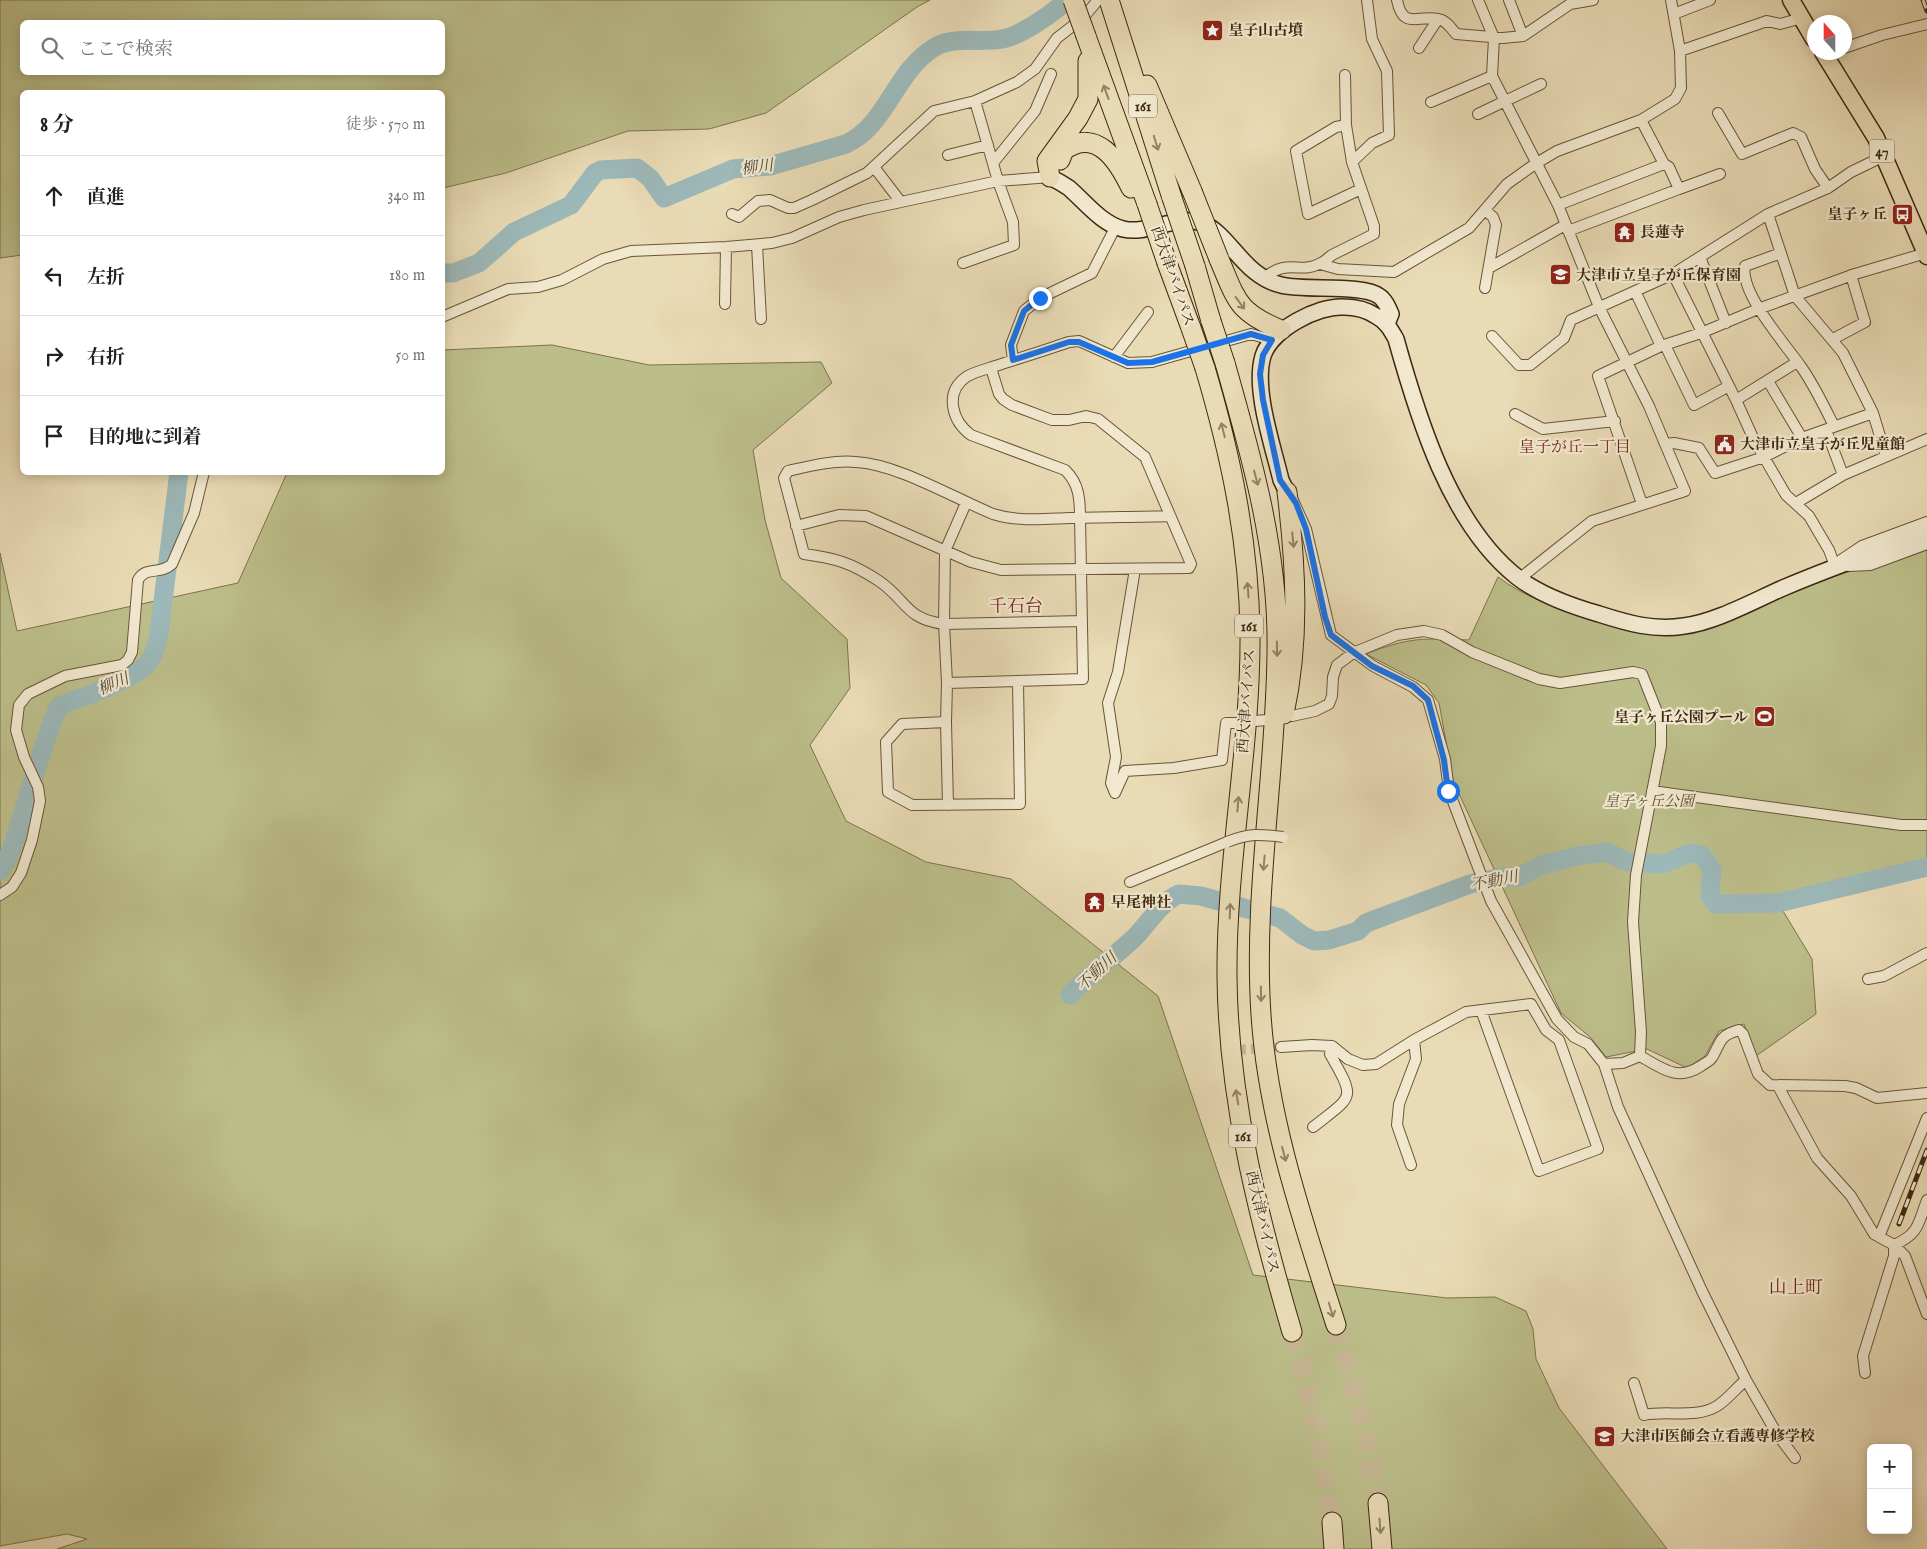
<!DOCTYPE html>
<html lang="ja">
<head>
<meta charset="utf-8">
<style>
  :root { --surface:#fff; --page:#f2f2f2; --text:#202124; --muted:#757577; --line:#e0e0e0 }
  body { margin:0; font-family:"IM FELL English","Noto Serif JP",serif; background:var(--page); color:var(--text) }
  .controls { position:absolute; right:15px; bottom:15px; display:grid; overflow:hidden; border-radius:8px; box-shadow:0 2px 12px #0003 }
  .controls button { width:45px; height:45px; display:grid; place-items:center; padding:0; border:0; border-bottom:1px solid var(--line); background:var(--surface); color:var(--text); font:25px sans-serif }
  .compass { position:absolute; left:1807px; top:15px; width:45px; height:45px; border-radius:50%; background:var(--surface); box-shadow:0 2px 12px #0003; rotate:339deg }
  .stop { position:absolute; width:15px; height:15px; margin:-11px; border:4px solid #1a73e8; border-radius:50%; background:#fff }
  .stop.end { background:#1a73e8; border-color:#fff; box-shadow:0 1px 5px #0008 }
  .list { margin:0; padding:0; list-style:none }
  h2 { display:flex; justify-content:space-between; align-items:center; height:65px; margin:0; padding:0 20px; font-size:21px }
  h2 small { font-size:16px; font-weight:400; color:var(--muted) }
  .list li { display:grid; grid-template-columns:32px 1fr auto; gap:15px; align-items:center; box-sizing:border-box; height:80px; padding:0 20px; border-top:1px solid var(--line) }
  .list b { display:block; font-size:19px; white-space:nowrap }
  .list em { font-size:16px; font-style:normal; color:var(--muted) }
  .icon { flex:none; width:28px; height:28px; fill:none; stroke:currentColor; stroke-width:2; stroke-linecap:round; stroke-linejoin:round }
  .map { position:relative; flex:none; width:1927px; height:1549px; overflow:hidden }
  .search { position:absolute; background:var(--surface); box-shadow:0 2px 12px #0003; left:20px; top:20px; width:425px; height:55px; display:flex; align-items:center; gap:12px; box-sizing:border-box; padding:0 18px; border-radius:8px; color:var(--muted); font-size:19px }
  .panel { position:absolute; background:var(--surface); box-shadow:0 2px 12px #0003; left:20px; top:90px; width:425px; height:385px; border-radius:8px }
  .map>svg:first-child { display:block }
  .green { fill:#bcbe8a; stroke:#7c734d; fill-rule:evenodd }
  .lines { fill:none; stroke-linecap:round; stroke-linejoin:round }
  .river { stroke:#9cb8b8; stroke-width:19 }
  .street-tunnel { stroke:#c7b794; stroke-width:10; stroke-dasharray:10 5; stroke-linecap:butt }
  .highway-tunnel { stroke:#c7b794; stroke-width:19; stroke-dasharray:19 9; stroke-linecap:butt }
  .street-casing { stroke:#685539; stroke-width:12 }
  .secondary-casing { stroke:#3d2810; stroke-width:18 }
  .primary-casing { stroke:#3d2810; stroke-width:19 }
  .highway-casing { stroke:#3d2810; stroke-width:21 }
  .street { stroke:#f1e8cf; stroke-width:10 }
  .secondary { stroke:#f1e8cf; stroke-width:15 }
  .primary { stroke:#e9dbb5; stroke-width:16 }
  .highway { stroke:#e9dbb5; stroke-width:19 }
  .rail-casing { stroke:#3d2810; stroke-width:5 }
  .rail { stroke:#f1e8cf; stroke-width:3; stroke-dasharray:9; stroke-linecap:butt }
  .street-bridge-casing { stroke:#685539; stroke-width:12; stroke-linecap:butt }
  .highway-bridge-casing { stroke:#3d2810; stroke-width:21; stroke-linecap:butt }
  .street-bridge { stroke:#f1e8cf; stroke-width:10 }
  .highway-bridge { stroke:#e9dbb5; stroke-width:19 }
  .oneway { stroke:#938262 }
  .route { stroke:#1a73e8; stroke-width:6 }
  .labels { text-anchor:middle; stroke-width:4.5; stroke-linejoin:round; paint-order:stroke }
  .shield { fill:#f1e8cf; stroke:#736249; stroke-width:1 }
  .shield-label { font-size:14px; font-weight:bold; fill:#3d2810 }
  .poi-label { font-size:15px; font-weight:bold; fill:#3d2810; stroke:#f1e8cf; text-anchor:start }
  .street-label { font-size:15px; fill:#3d2810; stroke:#f1e8cf }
  .park-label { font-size:15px; font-style:italic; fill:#5d4e2e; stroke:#f1e8cf }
  .water-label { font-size:16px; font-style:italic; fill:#554c3a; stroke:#f1e8cf }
  .neighbourhood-label { font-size:16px; fill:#7a1f14; stroke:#f1e8cf }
  .quarter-label { font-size:18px; fill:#7a1f14; stroke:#f1e8cf }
</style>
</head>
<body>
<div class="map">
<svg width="1927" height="1549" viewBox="0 0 1927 1549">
  <rect width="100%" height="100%" fill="#e9dbb5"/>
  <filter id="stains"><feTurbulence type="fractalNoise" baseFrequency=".004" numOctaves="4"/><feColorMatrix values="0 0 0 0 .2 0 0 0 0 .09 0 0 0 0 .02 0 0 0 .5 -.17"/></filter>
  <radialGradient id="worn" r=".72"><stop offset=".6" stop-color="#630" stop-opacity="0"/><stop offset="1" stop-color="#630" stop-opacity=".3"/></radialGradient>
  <path class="green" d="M0,0h930l-13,7 -151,106 -57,16 -81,2 -122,42 -63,15 -1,-96h-420v163l-22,3zM442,22v50h-420v-50z
    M552,345l97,20 172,-3 11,21 -79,67 12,70 16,58 66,61 3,49 -40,57 36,76 80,41 85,17 147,117 95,279 194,23 48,-1 31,14 7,18 3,30 23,49 108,141h-1610l30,-10 -20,-5 -67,12v-993l17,78 221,-48 49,-110 155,-1 1,-122z
    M1927,547v323l-147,36 32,53 4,55 -60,42 -12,-32 -25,7 -14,25 -18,12 -40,-19 -41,8 -16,-20 -29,-24 -108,-232 -14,-78 -13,-18 -60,-31c43,-17 58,-16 103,-14l29,-63c25,19 56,30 86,40 16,5 33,12 50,15 61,12 129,-31 184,-50 36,-13 73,-22 109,-35z"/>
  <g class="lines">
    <path class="river" d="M442,273h11l26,-10 35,-31 57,-27 24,-32 6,-3 36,-2 13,10 14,20 69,-29 37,-3 76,-22c42,-20 48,-72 89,-97 18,-11 47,-4 67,-8 19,-3 51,-26 65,-39
      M0,871c13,-19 17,-40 24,-62 11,-34 20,-70 35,-103 23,-9 72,-25 87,-41 9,-9 11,-21 13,-32l20,-161
      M1070,995c19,-21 43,-37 64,-57 14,-14 27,-36 45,-44l22,2 79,22 22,17 12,6 15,-1 29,-9 8,-8 104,-39 33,-7h16l23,-12 35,-9 30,-4 20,10 36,2 27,-11 12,2 10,15 -2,26 6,8 62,-1 149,-36"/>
    <path class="street-tunnel" d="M1221,1051l60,-4"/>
    <path class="highway-tunnel" d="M1336,1325l25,89 17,89
      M1292,1332l25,94 15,96"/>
    <defs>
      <path id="street" d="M1397,0c6,30 20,15 41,19 8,1 13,9 18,15l47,4 20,-2 47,-32 23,-4
        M1478,0l16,38 -2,38 66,129 41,102 50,99 36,85 -93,30 -73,58
        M1509,0l14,36
        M1674,14l36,-14
        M1419,48l19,-29
        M1844,48l38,-13 45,-11
        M1680,51l87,-30 13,3 22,-6
        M1345,75l1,50 6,37
        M1431,102l61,-26
        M1718,113l24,41 51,-21 8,4 14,32 13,19
        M1478,114l63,-30
        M1346,125l-10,2 -40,24 12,63 53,-25
        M948,155l40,-10
        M993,163l42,-52 16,-37
        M874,167l26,34
        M1679,189l41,-15
        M1558,205l106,-41
        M1485,210l8,7 3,8 -11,63
        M732,214l7,3 19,-16 12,-1 18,8h6l18,-8 55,-27 67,-62 41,-10
        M1768,214l27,82 48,57 30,60 13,43
        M1568,231l111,-42 -10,-22 -5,-3 -23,-44
        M757,245l4,74
        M1781,253l-36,13c-6,27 42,80 57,102 13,19 22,38 32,58
        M1700,257l26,66
        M963,263l51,-18 -1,-23 -15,-41 -23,-80 42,-19 18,-13 22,-31 26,-20 15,-18
        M1320,264l18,5 56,3 75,-44 38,-44 28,-20 22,-13 84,-31 34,-21 6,-11 -1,-37 -9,-51
        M1489,268l76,-43
        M1673,274l63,126 18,40 32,55 23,21 20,34 6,16
        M1264,278c24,-20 35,-4 55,-14 5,-2 9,-6 13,-9 14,-7 28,-14 42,-21v-8l-22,-64 20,-19 17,-8 -2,-64 -15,-32 -5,-39
        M1635,291l26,55
        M725,304l1,-57
        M442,317l66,-28 30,-2 24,-7 41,-21 28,-8 95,-4 46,-4 20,-5 47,-21 25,-7 134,-29 52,-4
        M1492,336l27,29h11l34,-27 7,-18 102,-46 95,-60 60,-26 23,-16 33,-16
        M1833,339l32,-17 -14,-47
        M1665,345l29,60 35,-19
        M1114,357l34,-45
        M1013,360l-2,-15 13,-34 16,-13 52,-25 24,-47
        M1768,381l34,57
        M1736,400l61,-38
        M1515,414l28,15 72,-8
        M1826,430l17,45
        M1665,444l9,-1 25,5 16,25 49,-16 38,-19 71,-25
        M1292,498l14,31 25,106 42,31 40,21 15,13 17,59 4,32 42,110 66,118 17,18 14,7 16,20 14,43 84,184 44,89 31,54 18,24
        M966,503l-21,48 -1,73 138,-3
        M1796,503l47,-28 84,-36
        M1642,504l-44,-128 63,-30 40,-13 57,-24 97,-35 71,-21
        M1170,516c-33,1 -67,1 -100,2 -26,1 -52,4 -77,-4 -39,-16 -96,-50 -137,-52 -23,-2 -46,4 -68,9l-4,7 20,76c31,4 48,9 75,27 28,19 26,38 65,43l3,59 136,-4 -3,-161c0,-19 -1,-35 -15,-48l-94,-35c-19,-14 -27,-42 -5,-58 8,-5 18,-7 26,-10 25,-8 51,-16 77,-25l10,-1 49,22 24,-1 99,-28 21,6
        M796,526l43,-11 27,1 105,46 30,8 188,-2 2,-4 -46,-107 -47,-38 -12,-3 -17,4h-17l-40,-15 -9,-6 -4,-5 -8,-26
        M1841,560l21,-14 65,-24
        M1849,566l21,-1 57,-21
        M1292,716l23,-5 14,-7 3,-8 1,-19 4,-12 16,-12 44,-18 27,-4 18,4 30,17 67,27 21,4 73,-11 9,2 19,48v24l-25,129 -3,47 8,110 -1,24
        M1254,721l13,-1
        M946,722l1,-39
        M1652,791l249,34h26
        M1115,793l-4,-10 5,-26 -8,-54 10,-31 17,-103
        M1115,793l10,-22 49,-3 48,-8 4,-37h10
        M948,805l-2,-83 -44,2 -16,18 2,50 24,13 108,-1 -2,-122
        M1130,882l97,-40
        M0,895l12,-8 9,-14 11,-33 8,-39 -2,-14 -14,-30 -8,-27 3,-25 9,-11 37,-18 57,-11 6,-5 4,-8 6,-72c7,-14 23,-5 34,-16l22,-51 10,-41
        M1868,979l16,-3 43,-23
        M1281,1047l31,-2 20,1 16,13 15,6 13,-1 38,-24 52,-28 65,-8 15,26 13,10 39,109 -59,22 -58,-161
        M1604,1064l19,-1 17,-7c22,12 37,26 61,10 4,-3 10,-5 12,-10 9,-16 6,-20 26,-26l4,4 15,40 12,11 75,1 11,2 21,10 50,-5
        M1778,1086l39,72 34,38 23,38 20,11 11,11 22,58
        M1313,1127c41,-32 43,-27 17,-73l2,-8
        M1411,1165l-14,-40 2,-21 17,-45 -2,-19
        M1879,1237l48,-119
        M1865,1373l-2,-17 31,-100v-11c25,-11 24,-21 33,-45
        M1634,1383l10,32c23,-5 52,4 73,-9 10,-6 19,-18 29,-26"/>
      <path id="secondary" d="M1050,177c6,3 13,7 19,11 16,14 33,36 54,41 25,6 54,-15 79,-6 28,11 41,53 79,62 23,6 82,-1 98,11 6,4 9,11 12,18l-4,10
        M1287,492l-6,-12c-8,-34 -28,-91 -18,-124 8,-26 55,-51 81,-49 11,0 23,3 32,9 10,5 15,14 20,23 22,79 54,185 121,238 23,18 54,29 82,37 28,9 55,17 85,12 32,-4 69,-25 99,-38 47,-20 95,-37 144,-55"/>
      <path id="primary" d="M1791,0l23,39
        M1823,52l53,86 51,118"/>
      <path id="highway" d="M1109,0l63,198
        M1086,36l61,168
        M1147,85l45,106
        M1060,160l4,-10c33,-23 54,11 67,38
        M1050,177l-3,-16 31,-43 10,-19v-38
        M1219,259c18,42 18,53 62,71
        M1167,263l24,65
        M1195,266l16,55
        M1225,363c27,95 54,190 52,289 -1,121 -24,242 -16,363 7,107 43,209 75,310
        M1205,368c26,88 44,174 45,265 1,115 -24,228 -23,343 1,121 31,240 65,356
        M1284,714c16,-74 12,-148 3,-222
        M1378,1503l4,46
        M1332,1522l2,27"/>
    </defs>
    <use href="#street" class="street-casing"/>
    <use href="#secondary" class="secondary-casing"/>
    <use href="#primary" class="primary-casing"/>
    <use href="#highway" class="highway-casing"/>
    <use href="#street" class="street"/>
    <use href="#secondary" class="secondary"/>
    <use href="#primary" class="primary"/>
    <use href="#highway" class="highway"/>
    <defs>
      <path id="rail" d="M1923,0l4,11
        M1899,1224l28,-74"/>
    </defs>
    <use href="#rail" class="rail-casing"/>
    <use href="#rail" class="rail"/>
    <defs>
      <path id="street-bridge" d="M1227,842c22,-9 33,-8 56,-5"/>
      <path id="highway-bridge" d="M1073,0l13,36
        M1192,191l27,68
        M1172,198l23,68
        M1147,204l20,59
        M1211,321l14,42
        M1191,328l14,40"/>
    </defs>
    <use href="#street-bridge" class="street-bridge-casing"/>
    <use href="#highway-bridge" class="highway-bridge-casing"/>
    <use href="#street-bridge" class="street-bridge"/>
    <use href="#highway-bridge" class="highway-bridge"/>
  </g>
  <defs><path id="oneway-shaft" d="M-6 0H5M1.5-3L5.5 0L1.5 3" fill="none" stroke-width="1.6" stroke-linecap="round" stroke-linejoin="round" transform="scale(1.25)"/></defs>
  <g class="oneway">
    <use href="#oneway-shaft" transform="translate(1106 92) rotate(-110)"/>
    <use href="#oneway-shaft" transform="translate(1156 143) rotate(73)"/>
    <use href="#oneway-shaft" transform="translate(1240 303) rotate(54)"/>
    <use href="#oneway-shaft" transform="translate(1223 430) rotate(-104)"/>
    <use href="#oneway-shaft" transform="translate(1256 478) rotate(75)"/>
    <use href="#oneway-shaft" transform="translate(1293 540) rotate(84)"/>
    <use href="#oneway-shaft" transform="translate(1248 590) rotate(-94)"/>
    <use href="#oneway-shaft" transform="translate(1277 649) rotate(89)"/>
    <use href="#oneway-shaft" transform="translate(1238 804) rotate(-85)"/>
    <use href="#oneway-shaft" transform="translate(1264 863) rotate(95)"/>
    <use href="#oneway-shaft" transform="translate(1230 911) rotate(-88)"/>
    <use href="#oneway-shaft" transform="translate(1261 994) rotate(89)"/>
    <use href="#oneway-shaft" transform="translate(1237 1097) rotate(-100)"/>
    <use href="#oneway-shaft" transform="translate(1284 1154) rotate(75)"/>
    <use href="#oneway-shaft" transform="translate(1331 1310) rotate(73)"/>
    <use href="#oneway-shaft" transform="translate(1380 1526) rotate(86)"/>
  </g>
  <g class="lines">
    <path class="route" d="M1040,298l-16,13 -13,34 2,15 56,-18h10l49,21 24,-1 99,-28 21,6 -9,15 -3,19 3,26 17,80 16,23 10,26 19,88 6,18 41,31 41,20 15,14 16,60 4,31"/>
  </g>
  <defs>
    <symbol id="sight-square" viewBox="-11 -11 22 22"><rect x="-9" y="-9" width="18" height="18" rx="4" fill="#8f2418" stroke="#f1e8cf"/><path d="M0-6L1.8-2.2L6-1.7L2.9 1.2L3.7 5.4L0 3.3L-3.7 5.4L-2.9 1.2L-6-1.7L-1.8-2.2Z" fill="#fff"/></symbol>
    <symbol id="bus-square" viewBox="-11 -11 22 22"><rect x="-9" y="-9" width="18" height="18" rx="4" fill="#8f2418" stroke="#f1e8cf"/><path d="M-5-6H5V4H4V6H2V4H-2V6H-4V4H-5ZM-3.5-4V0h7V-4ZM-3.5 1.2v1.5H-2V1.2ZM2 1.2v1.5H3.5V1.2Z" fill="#fff"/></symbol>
    <symbol id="temple-square" viewBox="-11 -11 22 22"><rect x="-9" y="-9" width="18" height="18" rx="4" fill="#8f2418" stroke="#f1e8cf"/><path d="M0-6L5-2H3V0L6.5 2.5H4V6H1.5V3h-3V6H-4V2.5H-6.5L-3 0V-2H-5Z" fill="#fff"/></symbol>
    <symbol id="school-square" viewBox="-11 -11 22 22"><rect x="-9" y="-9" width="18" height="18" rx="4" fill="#8f2418" stroke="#f1e8cf"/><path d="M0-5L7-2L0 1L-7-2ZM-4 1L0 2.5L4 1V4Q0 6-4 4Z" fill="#fff"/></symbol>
    <symbol id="civic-square" viewBox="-11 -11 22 22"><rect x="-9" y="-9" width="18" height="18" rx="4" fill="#8f2418" stroke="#f1e8cf"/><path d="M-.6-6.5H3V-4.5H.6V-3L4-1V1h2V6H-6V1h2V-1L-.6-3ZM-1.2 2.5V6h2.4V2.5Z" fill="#fff"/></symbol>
    <symbol id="stadium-square" viewBox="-11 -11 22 22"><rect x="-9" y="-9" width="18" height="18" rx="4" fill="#8f2418" stroke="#f1e8cf"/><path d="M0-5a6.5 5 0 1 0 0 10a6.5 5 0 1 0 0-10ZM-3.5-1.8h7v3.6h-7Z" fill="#fff"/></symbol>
    <symbol id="university-square" viewBox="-11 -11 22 22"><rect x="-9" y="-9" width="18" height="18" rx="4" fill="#8f2418" stroke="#f1e8cf"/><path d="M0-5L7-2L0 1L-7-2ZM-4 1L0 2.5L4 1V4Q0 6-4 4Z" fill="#fff"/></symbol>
  </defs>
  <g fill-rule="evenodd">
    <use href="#sight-square" x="1200" y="18" width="25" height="25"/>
    <use href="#bus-square" x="1890" y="202" width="25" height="25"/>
    <use href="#temple-square" x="1612" y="220" width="25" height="25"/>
    <use href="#school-square" x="1548" y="262" width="25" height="25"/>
    <use href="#civic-square" x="1712" y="432" width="25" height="25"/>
    <use href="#stadium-square" x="1752" y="704" width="25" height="25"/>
    <use href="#temple-square" x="1082" y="890" width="25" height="25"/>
    <use href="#university-square" x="1592" y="1424" width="25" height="25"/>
  </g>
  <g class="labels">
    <g class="shield">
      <rect x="1129" y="94.5" width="28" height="23" rx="4"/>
      <rect x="1869.5" y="139.5" width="25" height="23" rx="4"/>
      <rect x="1235" y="614.5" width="28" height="23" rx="4"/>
      <rect x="1229" y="1124.5" width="28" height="23" rx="4"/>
    </g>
    <g class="shield-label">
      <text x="1143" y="111">161</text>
      <text x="1882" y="156">47</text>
      <text x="1249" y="631">161</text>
      <text x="1243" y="1141">161</text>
    </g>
    <g class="poi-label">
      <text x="1228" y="35">皇子山古墳</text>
      <text x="1887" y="219" text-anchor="end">皇子ヶ丘</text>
      <text x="1640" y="237">長蓮寺</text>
      <text x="1576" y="280">大津市立皇子が丘保育園</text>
      <text x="1740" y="449">大津市立皇子が丘児童館</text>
      <text x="1748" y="722" text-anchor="end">皇子ヶ丘公園プール</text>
      <text x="1111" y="907">早尾神社</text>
      <text x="1620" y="1441">大津市医師会立看護専修学校</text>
    </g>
    <g class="street-label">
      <text transform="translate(1173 276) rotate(71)" y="5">西大津バイパス</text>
      <text transform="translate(1246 701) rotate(-86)" y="5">西大津バイパス</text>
      <text transform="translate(1263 1222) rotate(77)" y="5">西大津バイパス</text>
    </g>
    <g class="park-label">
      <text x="1649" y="806">皇子ヶ丘公園</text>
    </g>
    <g class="water-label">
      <text transform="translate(757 166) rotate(-7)" y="6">柳川</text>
      <text transform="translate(113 683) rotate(-23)" y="6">柳川</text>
      <text transform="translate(1494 880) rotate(-11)" y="6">不動川</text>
      <text transform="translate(1096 971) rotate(-43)" y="6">不動川</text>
    </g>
    <g class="neighbourhood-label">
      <text x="1575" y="452">皇子が丘一丁目</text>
    </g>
    <g class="quarter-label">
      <text x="1016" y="612">千石台</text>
      <text x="1796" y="1293">山上町</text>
    </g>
  </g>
  <rect width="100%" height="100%" filter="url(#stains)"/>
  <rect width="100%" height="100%" fill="url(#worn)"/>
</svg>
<div class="controls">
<button>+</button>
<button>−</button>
</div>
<svg class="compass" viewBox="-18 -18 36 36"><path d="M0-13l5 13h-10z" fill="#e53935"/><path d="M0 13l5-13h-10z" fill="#757577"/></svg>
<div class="stop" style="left:1448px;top:791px"></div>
<div class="stop end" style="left:1040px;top:298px"></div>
<div class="search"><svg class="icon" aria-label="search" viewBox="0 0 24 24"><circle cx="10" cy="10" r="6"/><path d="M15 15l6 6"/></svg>ここで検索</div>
<section class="panel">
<h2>8 分<small>徒歩 · 570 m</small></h2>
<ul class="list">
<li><svg class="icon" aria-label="ahead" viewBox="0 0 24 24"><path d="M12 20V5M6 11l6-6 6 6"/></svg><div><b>直進</b></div><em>340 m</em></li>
<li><svg class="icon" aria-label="left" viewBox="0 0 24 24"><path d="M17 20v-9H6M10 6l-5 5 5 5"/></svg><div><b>左折</b></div><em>180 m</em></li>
<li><svg class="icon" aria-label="right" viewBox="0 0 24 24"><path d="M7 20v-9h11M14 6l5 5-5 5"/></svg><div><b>右折</b></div><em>50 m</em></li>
<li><svg class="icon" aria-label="arrive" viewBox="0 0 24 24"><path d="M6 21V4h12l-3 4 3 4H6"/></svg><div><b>目的地に到着</b></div></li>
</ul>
</section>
</div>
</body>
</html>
